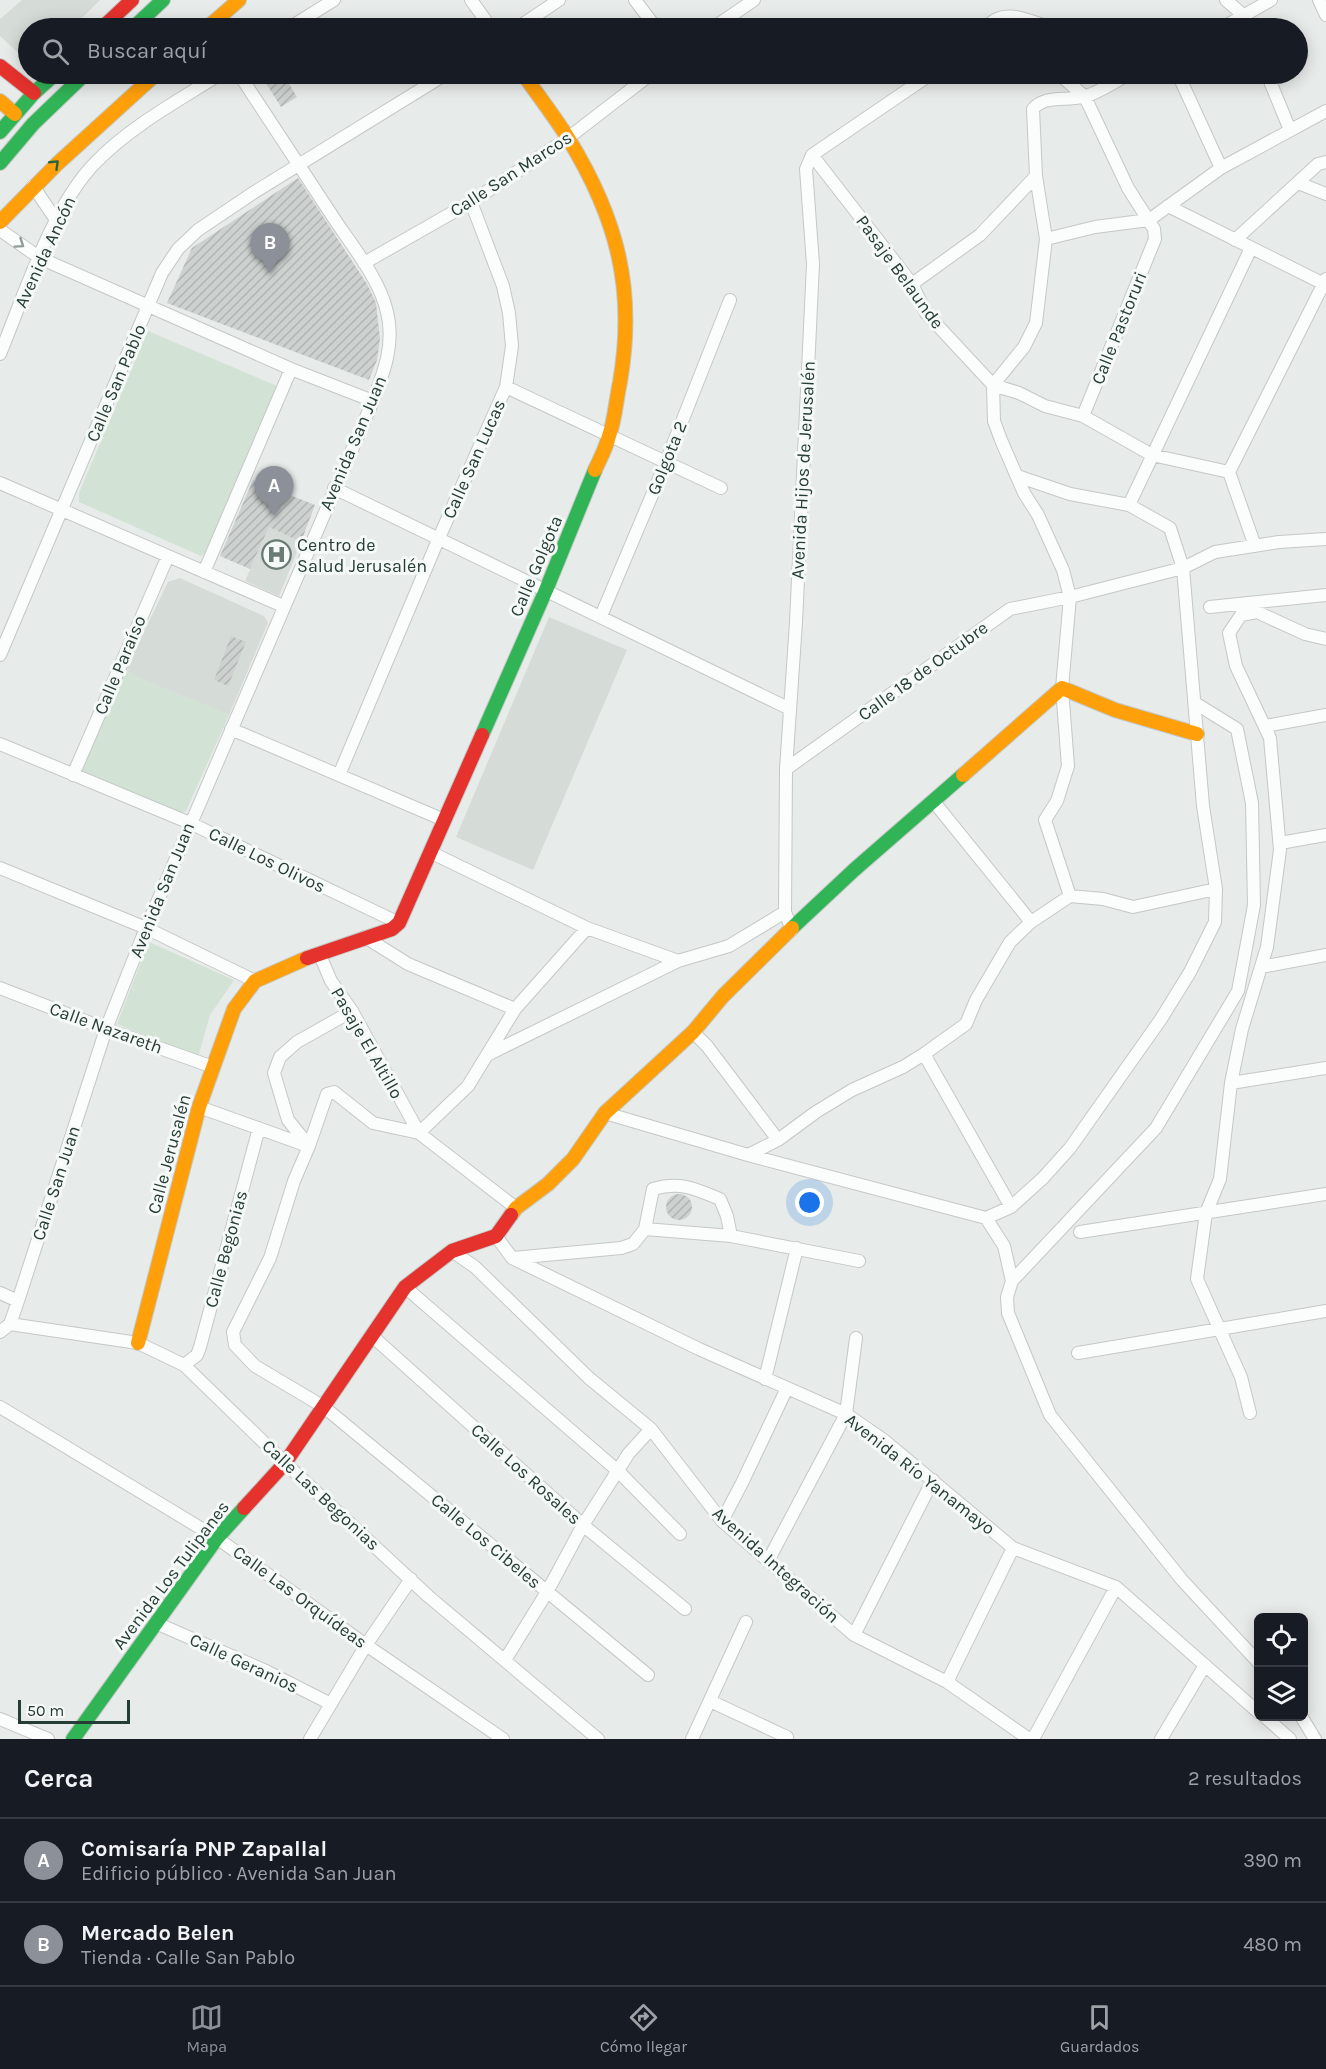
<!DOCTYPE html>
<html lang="es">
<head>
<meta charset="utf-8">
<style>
  :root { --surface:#171b24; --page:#242831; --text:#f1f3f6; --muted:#9ea1a6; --line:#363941; --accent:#8c9099 }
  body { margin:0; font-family:Karla,sans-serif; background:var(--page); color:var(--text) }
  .controls { position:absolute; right:18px; bottom:18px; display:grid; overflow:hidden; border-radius:9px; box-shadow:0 3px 15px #0003 }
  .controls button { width:54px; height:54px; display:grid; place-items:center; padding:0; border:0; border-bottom:2px solid var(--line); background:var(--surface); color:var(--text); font:30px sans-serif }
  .scale { position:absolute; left:18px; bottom:15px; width:112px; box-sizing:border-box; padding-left:6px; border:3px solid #263d35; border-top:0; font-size:16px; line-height:21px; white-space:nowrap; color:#263d35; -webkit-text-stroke:4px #f5f9f7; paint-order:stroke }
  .you { position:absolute; left:810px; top:1203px; width:21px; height:21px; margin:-15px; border:4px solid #fff; border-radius:50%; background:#1a73e8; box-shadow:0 0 0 9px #1a73e833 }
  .badge { display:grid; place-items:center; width:39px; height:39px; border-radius:50%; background:var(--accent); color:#fff; font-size:20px; font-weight:700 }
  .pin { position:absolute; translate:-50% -50px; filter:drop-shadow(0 2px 3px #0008) }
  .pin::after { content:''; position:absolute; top:32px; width:21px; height:18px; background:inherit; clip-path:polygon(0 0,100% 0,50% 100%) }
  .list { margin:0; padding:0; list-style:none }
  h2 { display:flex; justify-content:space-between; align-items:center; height:78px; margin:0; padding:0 24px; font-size:26px }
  h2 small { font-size:20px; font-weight:400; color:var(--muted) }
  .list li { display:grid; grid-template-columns:39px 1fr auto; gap:18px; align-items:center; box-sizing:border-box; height:84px; padding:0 24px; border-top:2px solid var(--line) }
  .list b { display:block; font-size:22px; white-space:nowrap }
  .list p { margin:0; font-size:20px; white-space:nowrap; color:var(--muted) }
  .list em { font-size:20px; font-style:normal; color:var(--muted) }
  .icon { flex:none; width:33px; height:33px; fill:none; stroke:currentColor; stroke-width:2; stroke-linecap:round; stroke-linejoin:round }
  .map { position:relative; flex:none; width:1326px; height:1739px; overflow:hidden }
  .search { position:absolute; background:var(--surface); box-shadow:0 3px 15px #0003; left:18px; right:18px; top:18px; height:66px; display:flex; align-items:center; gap:15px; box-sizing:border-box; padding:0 21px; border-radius:33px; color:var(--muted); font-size:22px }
  .sheet { height:246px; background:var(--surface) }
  nav { display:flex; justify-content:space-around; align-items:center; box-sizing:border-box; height:84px; border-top:2px solid var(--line); background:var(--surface); font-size:16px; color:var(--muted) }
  nav a { display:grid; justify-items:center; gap:3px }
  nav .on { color:var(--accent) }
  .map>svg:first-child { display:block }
  .built { fill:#d5dcd8 }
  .park { fill:#d2e2d5 }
  .building { fill:url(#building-hatch) }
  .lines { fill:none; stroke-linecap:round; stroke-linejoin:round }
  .street-casing { stroke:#c4c8c6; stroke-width:14 }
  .fast-casing { stroke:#c2c8c6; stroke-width:16 }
  .slow-casing { stroke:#c2c8c6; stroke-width:16 }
  .jam-casing { stroke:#c2c8c6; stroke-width:16 }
  .street { stroke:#fbfcfc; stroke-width:12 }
  .fast { stroke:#30b455; stroke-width:14 }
  .slow { stroke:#ff9f0a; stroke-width:14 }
  .jam { stroke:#e5322d; stroke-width:14 }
  .oneway { stroke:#29613f }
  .oneway2 { stroke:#909c98 }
  .labels { text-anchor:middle; stroke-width:6; stroke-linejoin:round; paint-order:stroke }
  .street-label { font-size:18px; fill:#263d35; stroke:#f5f9f7 }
  .poi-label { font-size:18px; fill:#263d35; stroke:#f5f9f7; text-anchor:start }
</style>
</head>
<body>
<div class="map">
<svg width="1326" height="1739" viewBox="0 0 1326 1739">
  <defs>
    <pattern id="building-hatch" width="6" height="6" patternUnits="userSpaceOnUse" patternTransform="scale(1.5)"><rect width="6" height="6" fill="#cdd2d0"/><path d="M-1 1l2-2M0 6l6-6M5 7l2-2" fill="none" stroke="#b0b5b3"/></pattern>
  </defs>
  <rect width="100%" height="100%" fill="#e7ebe9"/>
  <path class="built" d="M22,0h78l-28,28h-44v34l-28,-26v-17z
    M269,527l32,15 -22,54 -34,-15z
    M180,578l84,38 4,7 -39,92 -95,-39 -7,-9 41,-85z
    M549,617l78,33 -94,220 -77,-33z"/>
  <path class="park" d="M148,331l129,55 -70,165 -6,5 -122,-54v-9z
    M127,667l8,9 94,39 -43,96 -7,2 -98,-42z
    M149,942l85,38 -24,35 -12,42 -81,-33z"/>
  <path class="building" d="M260,74h23l14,23 -16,10z
    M298,178l69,106 9,19 4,36 -3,21 -8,20 -202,-77 25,-55z
    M253,480l62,25 -14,37 -32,-15 -19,42 -30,-13z
    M231,636l15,6 -18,44 -14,-6z
    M666 1207a13 13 0 1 1 26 0a13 13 0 1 1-26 0Z"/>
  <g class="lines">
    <defs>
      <path id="street" d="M471,0l20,28
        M635,0l21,28
        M1226,0l18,16 5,12
        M1319,0l7,15
        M289,28l45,-28
        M517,28l42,-28
        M713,28l41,-28
        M986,28c17,-22 43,-7 65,0
        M1222,28l49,-28
        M1059,74l26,23 43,91 26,41 1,10 -72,177
        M1178,74l43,94
        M1267,74l23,56
        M812,155l100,129 14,29 67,72 26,8 26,13 38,10 69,39 77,17
        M1298,183l28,11
        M33,186l23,34
        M1168,206l158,79
        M0,230l40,28 251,111 82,32
        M1046,239l49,-12 54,-7 72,-52 105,-57
        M1235,240l83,-76 8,-2
        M364,263l107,-61 97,-64 83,-64
        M912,284l68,-49 56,-59
        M0,354c24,-58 52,-148 96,-192 35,-36 82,-61 124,-88
        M506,387l215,101
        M0,483l283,123
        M334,488l456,221
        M1129,505l122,-257
        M1255,546l-26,-74 97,-193
        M204,572l87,-203
        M1210,607l116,-12
        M601,616l65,-154 64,-162
        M0,655l162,-382 16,-24 20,-19 55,-37 193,-119
        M1265,726l61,-11
        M231,729l213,91
        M0,744l190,79 209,100
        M786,769l224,-160 60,-12 113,-29 32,-16 64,-10 47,-3
        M73,775l95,-219
        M339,775l99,-235 68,-153 6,-41 -3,-33 -6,-27 -32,-84
        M934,802l97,120
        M1280,843l46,-8
        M430,852l157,76 91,33
        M0,868l146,60 109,53
        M1070,896l-25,-76 12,-19 11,-35 -6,-78 8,-91 -7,-27 -25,-55 -14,-22 -23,-53 -7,-19 -1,-36 31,-38 12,-24 10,-84 -10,-63 -3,-67c12,-14 32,-8 49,-12 16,-3 33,-16 47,-23
        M792,930l-7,-18 1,-143 10,-147 17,-358 -7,-95 6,-14 119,-81
        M365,937l43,27 107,45
        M319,953l12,28 21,30 67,122 49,-47 47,-77 72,-81
        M1261,967l65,-12
        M0,988l106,41 107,38
        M693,1032l14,14 71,94
        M924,1054l87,153
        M487,1055l191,-94 51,-15 56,-34
        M1231,1083l95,-15
        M199,1107l109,39
        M605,1113l143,42 238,63 25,-11 32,-29 27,-30 91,-129 29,-47 25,-50 1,-33 -13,-83 -20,-238 -13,-40 -41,-23 -59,-11 -53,-18
        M309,1146l-21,-26 -14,-47 6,-16 17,-15 55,-31
        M748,1155l30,-15 38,-28 36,-22 51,-23 21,-13 42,-30 10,-24 34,-58 21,-20 39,-26 33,3 30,8 83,-18
        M516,1208l-97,-75 -46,-10 -39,-31 -7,2 -18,52 -15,35 -24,77 -37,74 2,13 20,21 69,41 324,268
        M986,1218l18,28 8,35 -5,16 1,16 42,102 132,165 76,82
        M645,1229l8,-40c28,-8 42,0 67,10l7,17 4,20
        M1080,1232l246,-38
        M496,1236l16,22 187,91 147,65 39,27 128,107 103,39 142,125
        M452,1251l23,16 114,111 62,51 71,92 132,114 93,47 82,57
        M513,1258l108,-10 12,-4 12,-15 86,7 128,25
        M1012,1281l144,-153 82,-137 16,-86 -2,-102 -15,-74 -42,-26
        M405,1287l213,184 62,63
        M0,1293l18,8
        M10,1324l128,19 46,22 101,98 143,133 170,143
        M0,1332l10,-8 8,-23 88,-272 40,-101 227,-527c11,-29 22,-58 14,-89 -7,-32 -34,-65 -52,-92 -32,-49 -64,-98 -96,-146
        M371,1335l212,190 102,84
        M1078,1353l248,-42
        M184,1365l13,-10 3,-8 59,-219
        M765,1379l32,-131
        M0,1407l217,131 149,107 137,94
        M1250,1413l-9,-36 -44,-98 9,-66 14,-34 11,-96 11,-54 25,-82 13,-97 -10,-112 -34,-72 -7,-33 12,-18 16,-3 48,22 21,5
        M722,1521l20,-38 45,-95
        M768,1561l78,-147 10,-76
        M156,1623l110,48 65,33
        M854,1635l79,-155
        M505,1660l42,-68 36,-67 46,-72 22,-24
        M947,1682l66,-134
        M710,1701l77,36
        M1264,1716l26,23
        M1301,1716l14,23
        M0,1719l48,20
        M310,1739l56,-94 45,-66
        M692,1739l54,-117
        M1033,1739l83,-152
        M1161,1739l44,-74"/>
      <path id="fast" d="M133,28l30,-28
        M0,132l34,-39 21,-19
        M0,163l33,-39 52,-50
        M482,735l64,-145 49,-120
        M792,928l62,-58 109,-95
        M73,1739l144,-201 27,-30"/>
      <path id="slow" d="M207,28l32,-28
        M523,74c15,21 31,42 45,64 49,80 68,151 52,244 -4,18 -5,38 -11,54 -3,12 -9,23 -14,34
        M0,101l15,13
        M0,222l57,-58 99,-90
        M963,775l99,-87 53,22 82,24
        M511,1215l5,-7 32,-24 25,-25 32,-46 88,-81 30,-36 69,-68
        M138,1343l61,-236 35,-98 21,-28 52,-23"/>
      <path id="jam" d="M102,28l30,-28
        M0,66l34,27
        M307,958l85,-29 7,-6 83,-188
        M244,1508l41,-45 120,-176 47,-36 44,-15 15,-21"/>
    </defs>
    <use href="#street" class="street-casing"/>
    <use href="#fast" class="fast-casing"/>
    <use href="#slow" class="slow-casing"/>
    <use href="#jam" class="jam-casing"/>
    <use href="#street" class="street"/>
    <use href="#fast" class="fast"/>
    <use href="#slow" class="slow"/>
    <use href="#jam" class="jam"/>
  </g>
  <defs><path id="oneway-chevron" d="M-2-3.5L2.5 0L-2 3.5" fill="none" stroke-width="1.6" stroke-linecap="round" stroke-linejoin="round" transform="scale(1.5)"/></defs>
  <use class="oneway" href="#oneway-chevron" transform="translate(55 164) rotate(-44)"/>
  <use class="oneway2" href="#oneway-chevron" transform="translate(20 244) rotate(34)"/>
  <defs>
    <symbol id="hospital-ring" viewBox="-11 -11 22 22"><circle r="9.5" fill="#f5f9f7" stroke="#6a7a74" stroke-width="1.5"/><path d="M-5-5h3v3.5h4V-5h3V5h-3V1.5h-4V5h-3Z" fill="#6a7a74"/></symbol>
  </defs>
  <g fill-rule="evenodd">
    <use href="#hospital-ring" x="260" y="538" width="33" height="33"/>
  </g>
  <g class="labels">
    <g class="street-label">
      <text transform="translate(511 174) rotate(-33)" y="6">Calle San Marcos</text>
      <text transform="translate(45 252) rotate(-65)" y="6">Avenida Ancón</text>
      <text transform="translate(900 272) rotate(54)" y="6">Pasaje Belaunde</text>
      <text transform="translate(1119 328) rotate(-68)" y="6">Calle Pastoruri</text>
      <text transform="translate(116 383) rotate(-67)" y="6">Calle San Pablo</text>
      <text transform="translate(353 443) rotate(-67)" y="6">Avenida San Juan</text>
      <text transform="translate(667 458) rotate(-68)" y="6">Golgota 2</text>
      <text transform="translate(474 459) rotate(-66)" y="6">Calle San Lucas</text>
      <text transform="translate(803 470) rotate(-87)" y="6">Avenida Hijos de Jerusalén</text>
      <text transform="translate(536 566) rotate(-67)" y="6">Calle Golgota</text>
      <text transform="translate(120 665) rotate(-67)" y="6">Calle Paraíso</text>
      <text transform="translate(923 671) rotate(-36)" y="6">Calle 18 de Octubre</text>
      <text transform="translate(267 860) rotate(26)" y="6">Calle Los Olivos</text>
      <text transform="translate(162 890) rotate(-68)" y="6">Avenida San Juan</text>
      <text transform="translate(106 1028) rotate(20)" y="6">Calle Nazareth</text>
      <text transform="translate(367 1043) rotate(60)" y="6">Pasaje El Altillo</text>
      <text transform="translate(169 1154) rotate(-75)" y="6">Calle Jerusalén</text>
      <text transform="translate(56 1183) rotate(-72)" y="6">Calle San Juan</text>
      <text transform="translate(226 1249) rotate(-75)" y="6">Calle Begonias</text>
      <text transform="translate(526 1474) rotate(42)" y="6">Calle Los Rosales</text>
      <text transform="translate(920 1474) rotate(38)" y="6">Avenida Río Yanamayo</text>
      <text transform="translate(321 1495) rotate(43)" y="6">Calle Las Begonias</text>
      <text transform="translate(486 1541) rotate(40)" y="6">Calle Los Cibeles</text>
      <text transform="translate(776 1565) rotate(42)" y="6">Avenida Integración</text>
      <text transform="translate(171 1575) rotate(-53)" y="6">Avenida Los Tulipanes</text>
      <text transform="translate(300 1597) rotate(36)" y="6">Calle Las Orquídeas</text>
      <text transform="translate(244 1663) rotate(25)" y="6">Calle Geranios</text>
    </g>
    <g class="poi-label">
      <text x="297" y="551">Centro de<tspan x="297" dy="21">Salud Jerusalén</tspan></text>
    </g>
  </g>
</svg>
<div class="controls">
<button><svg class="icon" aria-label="locate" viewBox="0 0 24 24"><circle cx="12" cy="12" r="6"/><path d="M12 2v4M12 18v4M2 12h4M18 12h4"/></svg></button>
<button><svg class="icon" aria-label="layers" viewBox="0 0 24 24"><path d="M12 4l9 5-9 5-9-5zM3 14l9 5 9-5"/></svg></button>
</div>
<div class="scale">50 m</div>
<div class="you"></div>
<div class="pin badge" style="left:274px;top:516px">A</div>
<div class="pin badge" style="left:270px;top:273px">B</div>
<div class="search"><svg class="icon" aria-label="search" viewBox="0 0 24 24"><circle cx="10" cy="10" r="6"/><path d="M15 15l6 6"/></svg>Buscar aquí</div>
</div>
<section class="sheet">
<h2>Cerca<small>2 resultados</small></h2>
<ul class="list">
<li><span class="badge">A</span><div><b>Comisaría PNP Zapallal</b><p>Edificio público · Avenida San Juan</p></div><em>390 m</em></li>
<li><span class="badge">B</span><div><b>Mercado Belen</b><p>Tienda · Calle San Pablo</p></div><em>480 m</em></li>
</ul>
</section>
<nav>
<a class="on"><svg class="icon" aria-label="map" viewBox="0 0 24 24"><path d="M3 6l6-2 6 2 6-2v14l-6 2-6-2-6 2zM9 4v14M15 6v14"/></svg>Mapa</a>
<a><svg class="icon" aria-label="directions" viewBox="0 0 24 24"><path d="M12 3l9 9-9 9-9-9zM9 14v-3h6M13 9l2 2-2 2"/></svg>Cómo llegar</a>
<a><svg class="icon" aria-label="saved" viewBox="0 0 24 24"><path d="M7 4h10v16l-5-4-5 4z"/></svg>Guardados</a>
</nav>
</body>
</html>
